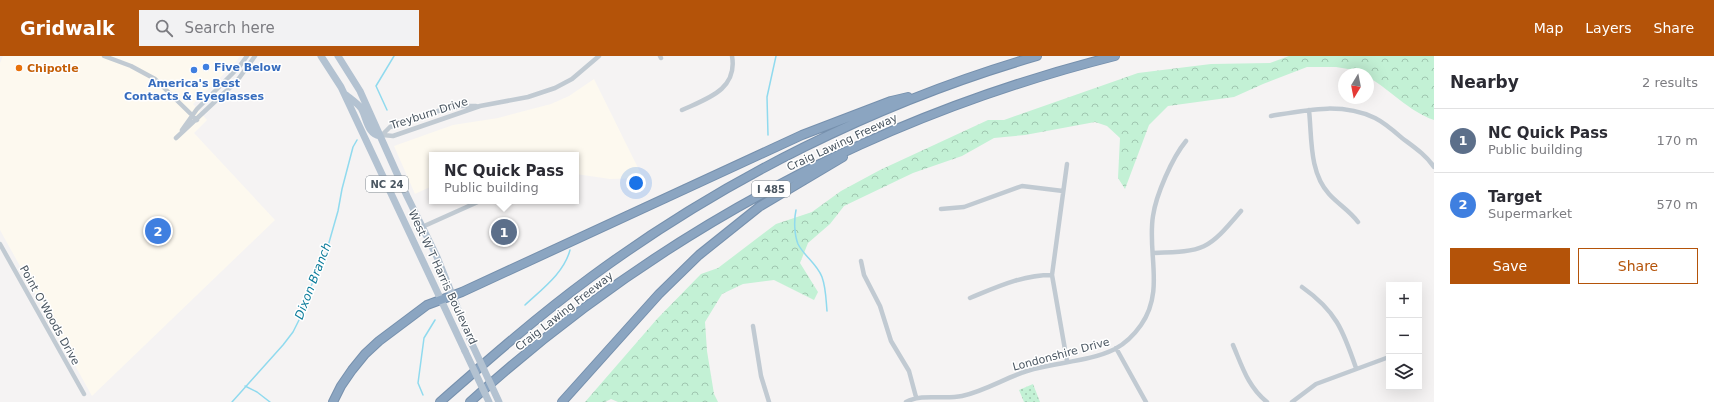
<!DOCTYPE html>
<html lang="en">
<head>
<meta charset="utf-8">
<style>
  :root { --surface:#fff; --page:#f2f2f3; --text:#2b2b33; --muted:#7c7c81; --line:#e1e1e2; --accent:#b45309 }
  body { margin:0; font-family:"DejaVu Sans",sans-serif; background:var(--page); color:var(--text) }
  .controls { position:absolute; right:12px; bottom:12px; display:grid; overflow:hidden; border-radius:0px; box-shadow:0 4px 16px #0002 }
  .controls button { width:36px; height:36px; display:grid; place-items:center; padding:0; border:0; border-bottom:1px solid var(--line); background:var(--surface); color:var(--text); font:20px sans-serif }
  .compass { position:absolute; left:1338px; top:12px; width:36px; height:36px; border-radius:50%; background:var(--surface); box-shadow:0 4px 16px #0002; rotate:190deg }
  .you { position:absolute; left:636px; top:127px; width:14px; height:14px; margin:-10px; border:3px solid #fff; border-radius:50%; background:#1a73e8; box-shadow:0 0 0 6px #1a73e833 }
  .badge { display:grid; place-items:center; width:26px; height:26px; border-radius:50%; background:var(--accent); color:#fff; font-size:13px; font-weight:700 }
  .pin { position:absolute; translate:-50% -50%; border:2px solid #fff; box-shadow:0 1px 4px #0006 }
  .popup { position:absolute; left:429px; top:96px; width:150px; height:52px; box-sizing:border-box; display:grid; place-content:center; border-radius:0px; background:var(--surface); filter:drop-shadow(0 1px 3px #0005); font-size:13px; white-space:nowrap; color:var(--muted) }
  .popup b { font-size:15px; color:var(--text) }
  .popup::after { content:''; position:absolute; left:50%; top:100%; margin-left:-8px; border:8px solid transparent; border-top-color:var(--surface) }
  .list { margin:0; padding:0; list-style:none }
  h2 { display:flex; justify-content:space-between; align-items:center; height:52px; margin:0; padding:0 16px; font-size:17px }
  h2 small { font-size:13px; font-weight:400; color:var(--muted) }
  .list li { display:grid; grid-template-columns:26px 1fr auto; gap:12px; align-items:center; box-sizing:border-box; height:64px; padding:0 16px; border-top:1px solid var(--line) }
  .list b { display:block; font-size:15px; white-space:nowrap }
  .list p { margin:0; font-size:13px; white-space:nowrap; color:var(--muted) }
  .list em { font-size:13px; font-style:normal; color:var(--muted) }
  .actions { display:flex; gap:8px; padding:12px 16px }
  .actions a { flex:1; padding:9px 0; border:1px solid var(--accent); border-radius:0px; text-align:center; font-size:14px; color:var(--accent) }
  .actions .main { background:var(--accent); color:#fff }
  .icon { flex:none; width:22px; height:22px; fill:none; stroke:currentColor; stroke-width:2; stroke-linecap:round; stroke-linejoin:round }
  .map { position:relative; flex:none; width:1434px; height:346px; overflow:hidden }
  header { display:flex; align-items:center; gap:24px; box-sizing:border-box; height:56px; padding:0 20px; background:var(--accent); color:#fff }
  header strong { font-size:19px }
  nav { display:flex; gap:22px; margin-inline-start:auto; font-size:14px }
  .search { width:280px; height:36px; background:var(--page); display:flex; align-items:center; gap:10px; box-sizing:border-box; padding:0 14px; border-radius:0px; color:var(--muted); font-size:15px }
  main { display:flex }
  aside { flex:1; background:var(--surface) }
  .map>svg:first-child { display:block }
  .commercial { fill:#fdf9ef }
  .grass { fill:url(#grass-dots) }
  .forest { fill:url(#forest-crowns) }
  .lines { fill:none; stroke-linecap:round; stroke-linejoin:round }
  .stream { stroke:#90daee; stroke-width:1.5 }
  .motorway-casing { stroke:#7690ad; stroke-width:10 }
  .minor { stroke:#c1cad2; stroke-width:4.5 }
  .primary { stroke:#b3c2d1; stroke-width:7 }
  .motorway { stroke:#8ba5c1; stroke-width:8 }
  .primary-bridge { stroke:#b3c2d1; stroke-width:7 }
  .shop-dot { fill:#3f7fe0; stroke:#fff; stroke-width:1.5 }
  .food-dot { fill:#e8710a; stroke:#fff; stroke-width:1.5 }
  .labels { text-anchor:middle; stroke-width:3; stroke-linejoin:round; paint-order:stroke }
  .shield { fill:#fff; stroke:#808990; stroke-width:1 }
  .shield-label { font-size:10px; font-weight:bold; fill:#4a5661 }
  .shop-label { font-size:11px; font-weight:bold; fill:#366cbe; stroke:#fff; text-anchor:start }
  .food-label { font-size:11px; font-weight:bold; fill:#c56008; stroke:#fff; text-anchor:start }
  .street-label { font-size:11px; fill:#4a5661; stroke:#fff }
  .water-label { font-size:12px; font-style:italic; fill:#0c7c9b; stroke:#fff }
</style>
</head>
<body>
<header>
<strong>Gridwalk</strong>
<div class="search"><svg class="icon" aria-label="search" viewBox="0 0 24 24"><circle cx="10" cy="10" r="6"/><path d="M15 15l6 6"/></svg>Search here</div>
<nav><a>Map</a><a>Layers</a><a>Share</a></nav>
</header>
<main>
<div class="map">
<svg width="1434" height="346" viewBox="0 0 1434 346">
  <defs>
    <pattern id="grass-dots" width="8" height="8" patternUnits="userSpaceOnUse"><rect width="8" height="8" fill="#c3f1d5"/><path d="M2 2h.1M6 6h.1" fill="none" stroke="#a0c6b0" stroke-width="1.8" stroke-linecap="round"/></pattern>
    <pattern id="forest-crowns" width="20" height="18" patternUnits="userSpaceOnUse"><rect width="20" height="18" fill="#c3f1d5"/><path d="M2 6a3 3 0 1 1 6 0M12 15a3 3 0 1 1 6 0" fill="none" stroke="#a0c6b0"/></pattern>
  </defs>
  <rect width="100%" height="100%" fill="#f5f3f3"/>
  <path class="commercial" d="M3,0h237l-5,7 -42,41 14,16 -13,13 81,87 -183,176 -92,-166v-167z
    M594,23l49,99 -33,1 -34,-5v-19h-144v31l-17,8 -21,-48 59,-21 45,-7 53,-14 18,-8z"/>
  <path class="grass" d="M1033,328l7,18h-16l-5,-12z"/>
  <path class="forest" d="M1289,0h145v64c-26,-9 -43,-30 -66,-43v-3h-6l-8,-4 -18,-3h-29l-44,17 -29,13 -66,9 -19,19 -24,64 -7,-11 2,-40 -13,-12 -12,-4 -70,13 -31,3 -32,18 -49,17 -69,33 -14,18 -22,19 -8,20 18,29 -4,8 -40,-20 -31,4 -21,10 -17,28 2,29 7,43 4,8h-100l-7,-3 -6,3h-20l72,-83 44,-45 17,-6 58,-44 36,-12 29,-21 39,-21 108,-50h16l134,-47 73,-9 59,-1z"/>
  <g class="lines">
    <path class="stream" d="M387,54l-11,-24 18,-30
      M768,79l-1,-38 9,-41
      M796,154c-2,9 -2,24 2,34 6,12 19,20 24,33 4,11 4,23 5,34
      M525,249c17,-16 39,-32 45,-55
      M245,330l12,6 13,10
      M423,339l-5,-12 6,-45 11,-18
      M232,346l51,-57 10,-13 7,-14 8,-25 18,-40 12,-42 4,-22 11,-42 4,-7"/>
    <defs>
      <path id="motorway" d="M333,346l8,-16 11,-16 13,-16 14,-13 48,-36 35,-13 340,-157 89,-34 17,-4
        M440,346c49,-43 98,-86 151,-125 133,-98 287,-175 446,-221
        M470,346c185,-168 403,-285 645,-346
        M562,346l97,-108 40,-39 60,-48 84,-50"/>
    </defs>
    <use href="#motorway" class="motorway-casing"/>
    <path class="minor" d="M104,0l27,10 24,13 42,41
      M660,0l1,2
      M682,54c24,-11 56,-20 50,-54
      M1309,54c3,28 0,62 20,84 9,10 21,17 29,28
      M1271,60c35,-6 70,-14 104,2 10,5 19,13 27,20 12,9 24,17 32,29
      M182,74l15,-21 42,-42 8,-11
      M383,79l10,1 87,-30 48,-9 27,-9 17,-9 27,-23
      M381,80l9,-9 51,-17 20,-4h15
      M176,82l61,-57 18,-25
      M1067,108l-15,111 15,86
      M941,153l23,-2 58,-21 41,5
      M422,171l58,-26
      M0,188l84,150
      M1153,197c52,-2 54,-2 88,-42
      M861,205l3,14 16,31 11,35 18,30 7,26
      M1302,231c34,24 41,43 54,81
      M970,242c27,-11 52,-23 82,-23
      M753,270l8,50 8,26
      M1233,289c9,21 15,42 34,57
      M1116,292l30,54
      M906,346c17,-9 37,-2 56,-6 23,-5 43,-18 65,-25 28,-9 62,-9 88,-22 11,-6 19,-14 26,-24 24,-34 6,-72 12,-109 3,-21 19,-58 33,-75
      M1292,346l24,-18 73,-27"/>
    <path class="primary" d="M321,0l20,31 124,264
      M338,0l22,35 47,105 30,61 35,87
      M346,39c5,4 11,8 15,13 6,10 6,26 19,28"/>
    <use href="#motorway" class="motorway"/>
    <path class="primary-bridge" d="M472,288l27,58
      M465,295l24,51"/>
  </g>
  <g class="shop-dot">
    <circle cx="206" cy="11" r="4"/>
    <circle cx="194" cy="14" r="4"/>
  </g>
  <circle class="food-dot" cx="19" cy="12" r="4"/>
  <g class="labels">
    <g class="shield">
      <rect x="366" y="120" width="42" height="16" rx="3"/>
      <rect x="752" y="125" width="38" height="16" rx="3"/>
    </g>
    <g class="shield-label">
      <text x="387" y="132">NC 24</text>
      <text x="771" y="137">I 485</text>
    </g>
    <g class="shop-label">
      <text x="214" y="15">Five Below</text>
      <text x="194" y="31" text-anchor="middle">America's Best<tspan x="194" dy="13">Contacts &amp; Eyeglasses</tspan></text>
    </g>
    <g class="food-label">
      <text x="27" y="16">Chipotle</text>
    </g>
    <g class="street-label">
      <text transform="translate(429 57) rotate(-18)" y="4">Treyburn Drive</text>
      <text transform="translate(842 86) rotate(-25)" y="4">Craig Lawing Freeway</text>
      <text transform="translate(443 221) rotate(65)" y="4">West W T Harris Boulevard</text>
      <text transform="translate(564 255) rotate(-38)" y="4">Craig Lawing Freeway</text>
      <text transform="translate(50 259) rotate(61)" y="4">Point O'Woods Drive</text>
      <text transform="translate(1061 298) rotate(-15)" y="4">Londonshire Drive</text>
    </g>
    <g class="water-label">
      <text transform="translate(313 225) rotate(-69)" y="4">Dixon Branch</text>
    </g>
  </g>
</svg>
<div class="controls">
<button>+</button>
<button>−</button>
<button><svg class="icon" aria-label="layers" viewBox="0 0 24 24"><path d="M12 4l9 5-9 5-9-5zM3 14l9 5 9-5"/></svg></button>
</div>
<svg class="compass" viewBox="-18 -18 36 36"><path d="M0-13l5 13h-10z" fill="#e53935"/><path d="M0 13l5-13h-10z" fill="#7c7c81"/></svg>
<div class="you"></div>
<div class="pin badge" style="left:504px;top:176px;background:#5c6f8a">1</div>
<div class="popup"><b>NC Quick Pass</b>Public building</div>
<div class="pin badge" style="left:158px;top:175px;background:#3f7fe0">2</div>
</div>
<aside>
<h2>Nearby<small>2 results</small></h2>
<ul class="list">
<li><span class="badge" style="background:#5c6f8a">1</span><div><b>NC Quick Pass</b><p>Public building</p></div><em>170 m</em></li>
<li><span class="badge" style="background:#3f7fe0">2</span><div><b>Target</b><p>Supermarket</p></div><em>570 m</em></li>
</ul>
<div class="actions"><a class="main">Save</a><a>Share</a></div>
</aside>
</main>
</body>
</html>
